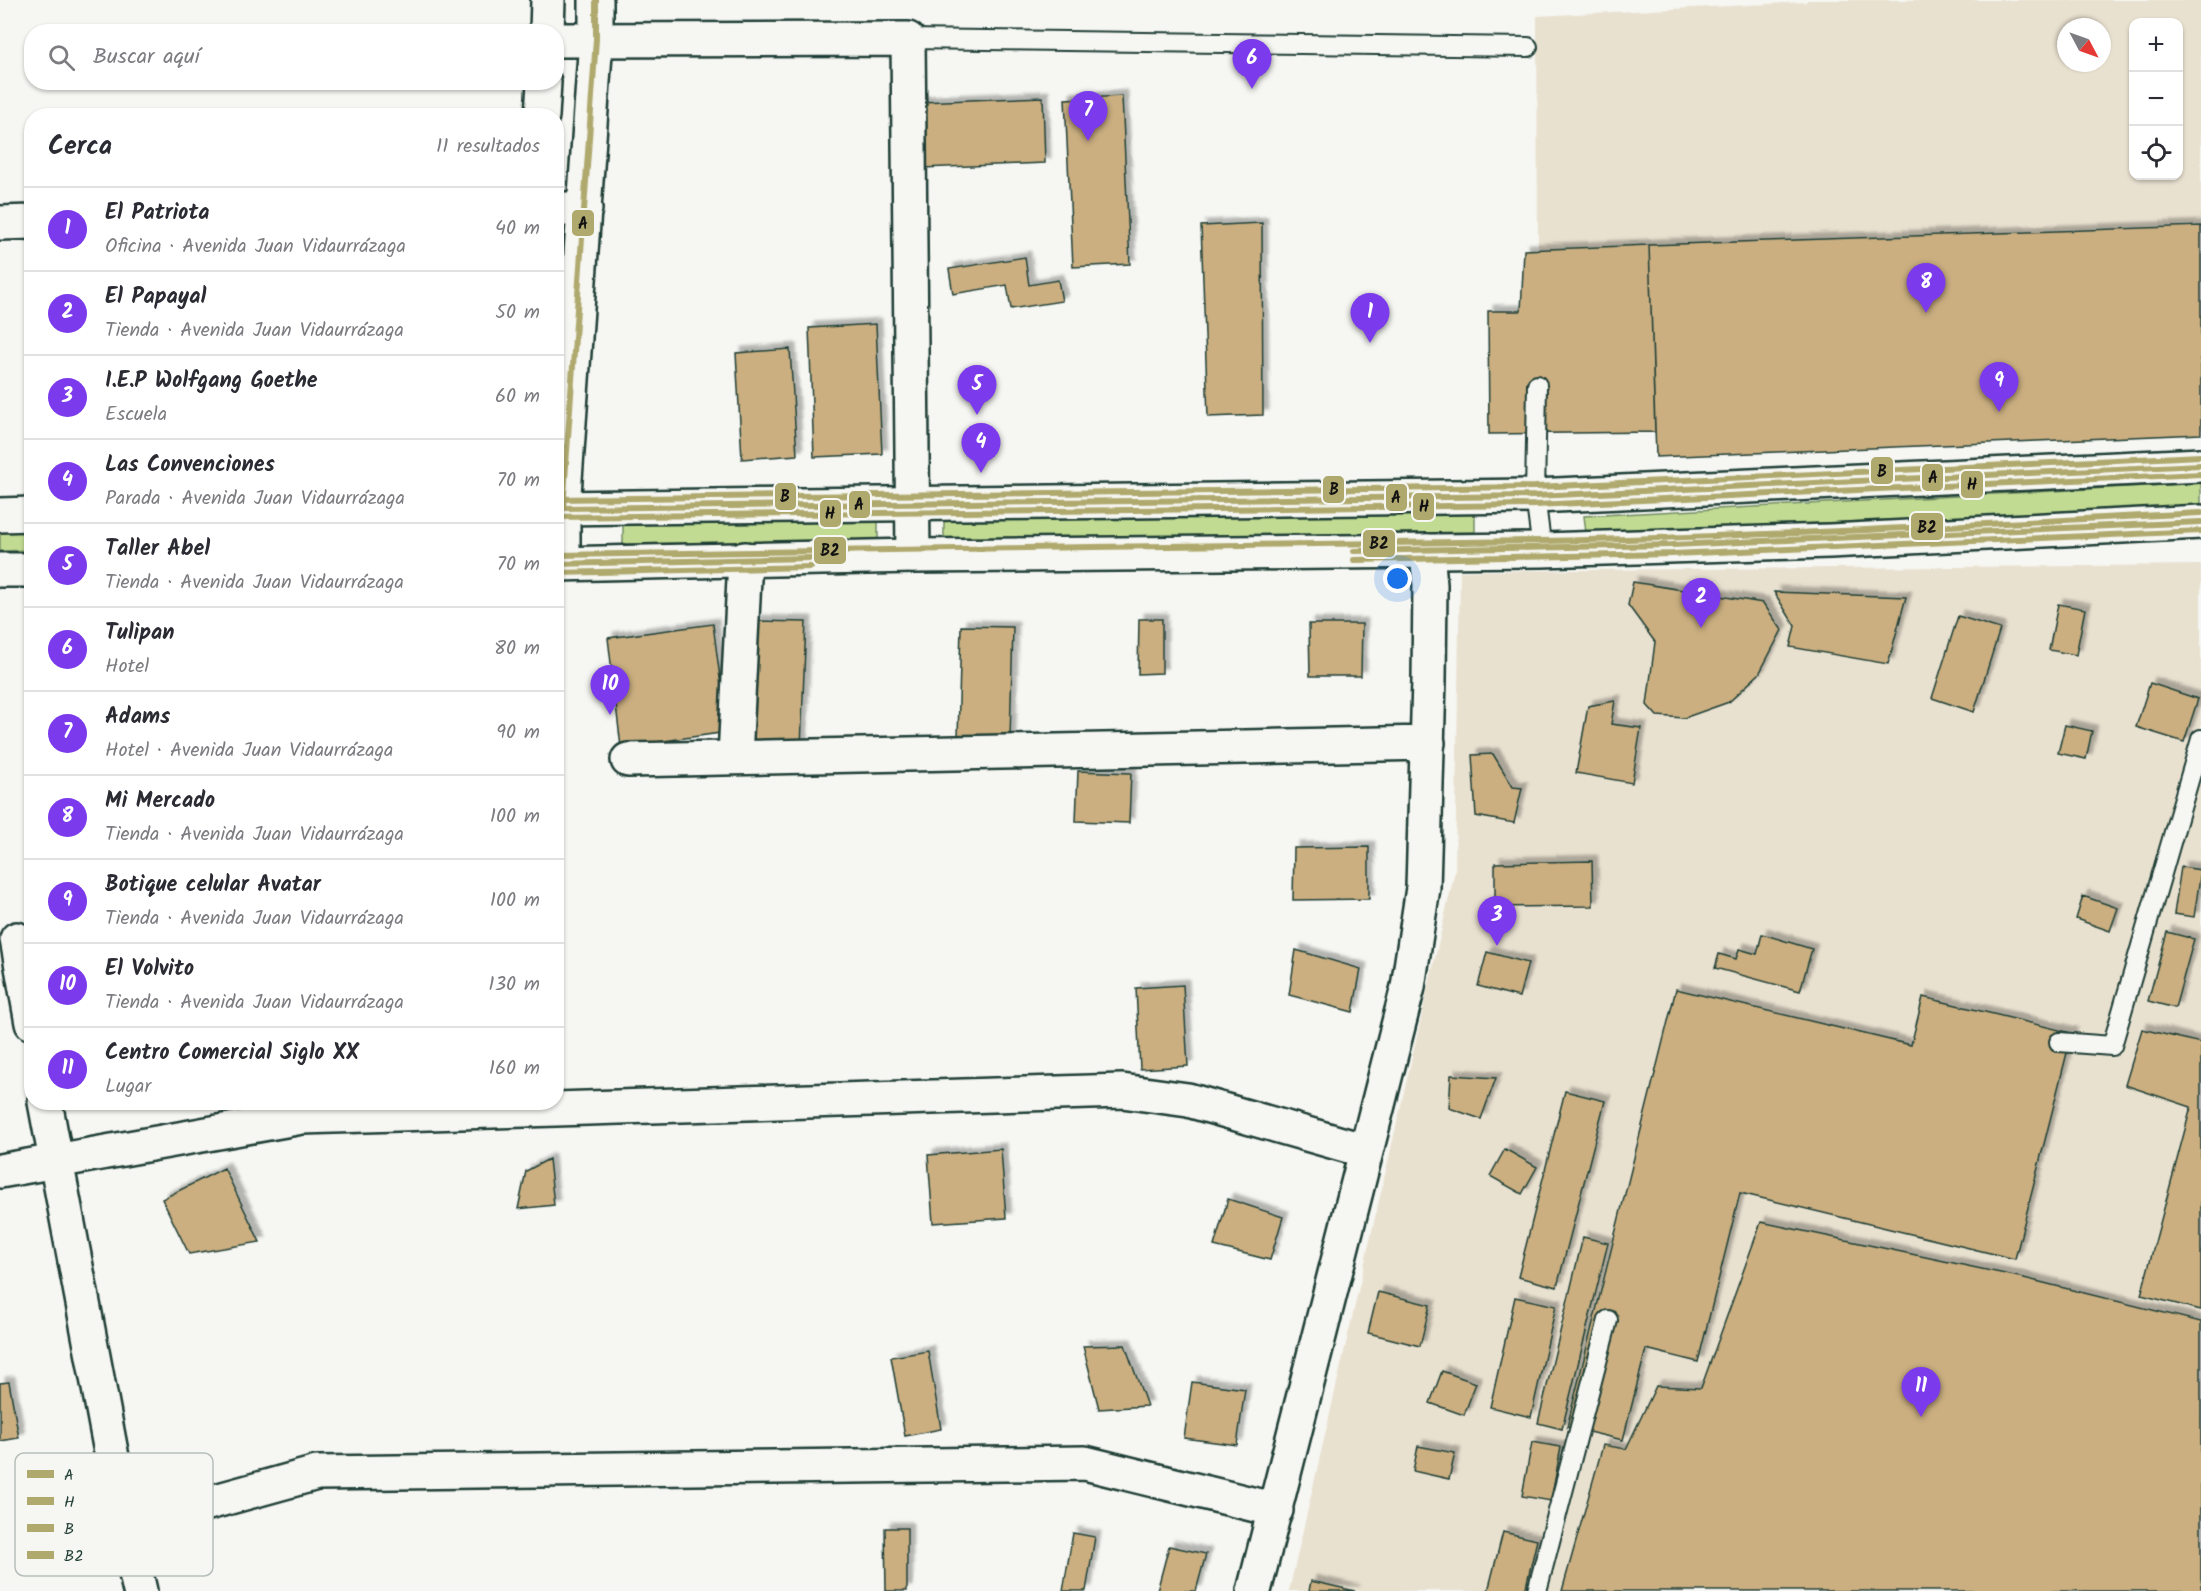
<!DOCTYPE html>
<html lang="es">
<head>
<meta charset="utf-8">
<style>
  :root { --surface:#fff; --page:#f7f7f7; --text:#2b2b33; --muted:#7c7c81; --line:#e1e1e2; --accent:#7c3aed }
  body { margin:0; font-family:Kalam,sans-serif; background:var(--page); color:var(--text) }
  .controls { position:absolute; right:18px; top:18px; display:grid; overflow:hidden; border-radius:12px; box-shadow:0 2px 4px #0004 }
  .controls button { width:54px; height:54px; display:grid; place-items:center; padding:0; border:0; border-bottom:2px solid var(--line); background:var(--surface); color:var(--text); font:30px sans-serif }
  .compass { position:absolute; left:2057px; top:18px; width:54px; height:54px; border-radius:50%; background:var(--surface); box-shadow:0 2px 4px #0004; rotate:131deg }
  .you { position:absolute; left:1398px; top:579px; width:21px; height:21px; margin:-15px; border:4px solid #fff; border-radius:50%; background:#1a73e8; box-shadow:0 0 0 9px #1a73e833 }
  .badge { display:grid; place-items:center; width:39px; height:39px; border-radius:50%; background:var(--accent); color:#fff; font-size:20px; font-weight:700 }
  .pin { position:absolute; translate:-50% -50px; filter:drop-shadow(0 2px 3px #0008) }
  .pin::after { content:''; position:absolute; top:32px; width:21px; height:18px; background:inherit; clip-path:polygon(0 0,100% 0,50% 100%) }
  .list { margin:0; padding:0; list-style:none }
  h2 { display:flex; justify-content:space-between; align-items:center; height:78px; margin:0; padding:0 24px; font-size:26px }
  h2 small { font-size:20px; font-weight:400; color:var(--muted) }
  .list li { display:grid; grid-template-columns:39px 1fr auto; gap:18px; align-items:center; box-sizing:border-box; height:84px; padding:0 24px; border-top:2px solid var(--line) }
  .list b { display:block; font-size:22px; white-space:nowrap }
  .list p { margin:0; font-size:20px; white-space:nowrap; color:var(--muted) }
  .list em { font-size:20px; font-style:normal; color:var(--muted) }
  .icon { flex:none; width:33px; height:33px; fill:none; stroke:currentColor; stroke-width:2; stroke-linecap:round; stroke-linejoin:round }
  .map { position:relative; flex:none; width:2201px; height:1591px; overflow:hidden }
  .search { position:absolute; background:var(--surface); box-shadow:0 2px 4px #0004; left:24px; top:24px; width:540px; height:66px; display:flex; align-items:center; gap:15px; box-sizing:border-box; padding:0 21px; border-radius:24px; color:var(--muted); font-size:22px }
  .panel { position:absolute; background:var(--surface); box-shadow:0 2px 4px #0004; left:24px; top:108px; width:540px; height:1002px; border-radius:24px }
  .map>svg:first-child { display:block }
  .built { fill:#e9e1d0; fill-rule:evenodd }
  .green { fill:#c2db92; stroke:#708c63; stroke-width:1.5 }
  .building { fill:#cbaf81; stroke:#1f3d34; stroke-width:1.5; filter:url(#shadow) }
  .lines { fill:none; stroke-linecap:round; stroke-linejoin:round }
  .service-casing { stroke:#1f3d34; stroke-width:22 }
  .minor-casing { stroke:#1f3d34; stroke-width:38 }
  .tertiary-casing { stroke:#1f3d34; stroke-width:38 }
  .secondary-casing { stroke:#1f3d34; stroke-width:38 }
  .service { stroke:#f6f6f2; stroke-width:18 }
  .minor { stroke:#f6f6f2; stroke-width:33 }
  .tertiary { stroke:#f6f6f2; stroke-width:33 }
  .secondary { stroke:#f6f6f2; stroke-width:33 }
  .bus-1-casing { stroke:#f6f6f2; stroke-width:10 }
  .bus-2-casing { stroke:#f6f6f2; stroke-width:10 }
  .bus-3-casing { stroke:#f6f6f2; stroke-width:10 }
  .bus-4-casing { stroke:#f6f6f2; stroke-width:10 }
  .bus-1 { stroke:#afa96e; stroke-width:6 }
  .bus-2 { stroke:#afa96e; stroke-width:6 }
  .bus-3 { stroke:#afa96e; stroke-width:6 }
  .bus-4 { stroke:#afa96e; stroke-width:6 }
  .key { fill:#f6f6f2; stroke:#b6beb9; stroke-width:1.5 }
  .key-label { font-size:16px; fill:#1f3d34 }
  .line-badge { stroke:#f6f6f2; stroke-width:2 }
  .pale-badge-label { font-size:16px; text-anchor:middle; font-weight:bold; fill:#111 }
</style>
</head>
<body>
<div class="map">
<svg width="2201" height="1591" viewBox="0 0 2201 1591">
  <defs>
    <filter id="shadow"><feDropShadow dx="5.5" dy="-5.5" stdDeviation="1.5" flood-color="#0004"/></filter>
  </defs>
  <rect width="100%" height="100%" fill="#f6f6f2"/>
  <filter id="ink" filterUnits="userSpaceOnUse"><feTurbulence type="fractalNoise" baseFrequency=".0167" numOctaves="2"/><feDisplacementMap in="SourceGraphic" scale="12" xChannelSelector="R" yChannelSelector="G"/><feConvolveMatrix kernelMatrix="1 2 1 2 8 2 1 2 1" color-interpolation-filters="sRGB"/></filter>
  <g filter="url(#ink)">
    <path class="built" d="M1807,0h394v225l-663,24 -1,-233 269,-14zM2134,22h44v154h-44zM2066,27h36v36h-36z
      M2201,565v1026h-912l166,-720 5,-300z"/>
    <path class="green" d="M2201,483v24l-615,26 -2,-17z
      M1475,509v23l-531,9v-22z
      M878,518v22l-255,4v-21z
      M31,528v22l-31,1v-22z"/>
    <path class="building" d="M1122,96l8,168 -57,3 -8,-168z
      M1043,97l2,66 -123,5 -2,-66z
      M1262,223l1,192 -55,2 -7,-191z
      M2201,226v208l-545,23 -7,-212z
      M1649,245l6,187 -166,2 -1,-123h33l3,-61z
      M1025,257l4,28 29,-5 4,21 -51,8 -4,-24 -54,9 -4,-25z
      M876,324l6,130 -68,3 -5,-129z
      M790,349l7,106 -55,4 -6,-106z
      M1633,582l130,21 19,27 -23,44 -30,28 -45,16 -27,-2 -10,-11 8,-63 -27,-37z
      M1774,592l132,5 -18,67 -98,-17 5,-21z
      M2058,604l27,5 -9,46 -27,-5z
      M1958,616l42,13 -26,83 -42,-14z
      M1139,619h23v54l-24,1z
      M756,621l50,1 -5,126 -50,-2z
      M713,624l14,108 -106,15 -13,-109z
      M1309,624h53l-1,52h-51z
      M961,626l52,1 -3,113 -52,-2z
      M2150,683l48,16 -14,43 -48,-15z
      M1615,701l-4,23 30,4 -9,55 -56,-10 12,-67z
      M2065,725l27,6 -6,28 -28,-6z
      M1493,754l20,33 9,1 -8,35 -38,-7 -4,-61z
      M1078,771l53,2 -2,50 -53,-2z
      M1369,847v52l-76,1 1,-52z
      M1592,861l1,45 -98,1v-44z
      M2181,867l20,3 -7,47 -20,-3z
      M2083,896l35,12 -8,23 -34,-12z
      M2167,932l27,7 -19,69 -27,-7z
      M1762,934l50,15 -12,42 -85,-23 4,-14 17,5 3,-10 18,5z
      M1296,950l65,19 -8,43 -64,-17z
      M1487,952l41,11 -9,34 -41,-11z
      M1183,985l5,81 -48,3 -4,-81z
      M1676,989l235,56 12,-48 149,36 -57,226 -275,-66 -42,169 -52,-13 -23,91 -56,-13z
      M2142,1029l59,14v267l-60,-15 50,-188 -66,-22z
      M1451,1075l45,3 -15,41 -32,-11z
      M1565,1091l40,10 -48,186 -39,-10z
      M1001,1149l5,69 -73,5 -5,-68z
      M1505,1149l32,18 -15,27 -32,-18z
      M549,1159l5,46 -36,4 8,-38z
      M224,1168l36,74 -71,12 -27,-55z
      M1228,1199l55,18 -13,43 -56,-14z
      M1761,1222l263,56 177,44v269h-639l41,-146 23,4 30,-63 45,2z
      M1583,1237l25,6 -46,186 -24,-6z
      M1378,1292l52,13 -10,41 -52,-13z
      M1515,1297l41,9 -25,111 -41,-10z
      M1125,1345l22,61 -48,3 -16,-63z
      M928,1351l13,78 -36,7 -14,-79z
      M1442,1371l34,12 -12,32 -34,-12z
      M9,1382l10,56 -19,3v-58z
      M1192,1382l53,7 -8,56 -53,-7z
      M1532,1442l29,5 -10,54 -29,-5z
      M1418,1446l37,7 -6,26 -36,-8z
      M885,1528h22v63h-21z
      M1503,1532l34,8 -12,51h-37z
      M1073,1533l22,4 -9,54h-23z
      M1169,1546l37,8 -10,37h-39z
      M1311,1581l44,10h-46z"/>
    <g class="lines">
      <defs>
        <path id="service" d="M908,39l620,8
          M1537,385l-2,111 7,54
          M2059,1042l53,4 89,-307
          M1537,1591l71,-271"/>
        <path id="minor" d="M556,40l352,-1 5,517
          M556,209h29
          M0,223l32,-1
          M735,757l10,-198
          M628,760l800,-17
          M17,939l15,84
          M45,1102l80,424 15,65
          M0,1171l302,-54 820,-26 66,9 178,51
          M125,1526l192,-53 768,-10 191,47
          M1254,1591l154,-604 15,-99 6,-208 1,-95 -3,-34"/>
        <path id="tertiary" d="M547,32l1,-32
          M542,116l2,-34
          M563,564v-56l33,-469v-39"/>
        <path id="secondary" d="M556,508l979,-12 666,-31
          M0,515l32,-1
          M556,564l357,-8 629,-6 288,-9 371,-19
          M0,570h32"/>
      </defs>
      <use href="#service" class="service-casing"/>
      <use href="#minor" class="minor-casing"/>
      <use href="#tertiary" class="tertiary-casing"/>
      <use href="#secondary" class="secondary-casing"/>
      <use href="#service" class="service"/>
      <use href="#minor" class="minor"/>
      <use href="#tertiary" class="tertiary"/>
      <use href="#secondary" class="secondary"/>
      <defs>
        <path id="bus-1" d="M596,0v39l-33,469 972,-12 666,-31
          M1354,551l318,-6 529,-23
          M556,564l255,-6"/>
        <path id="bus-2" d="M556,517l979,-12 666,-31
          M1354,560l318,-6 529,-23
          M556,573l255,-6"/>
        <path id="bus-3" d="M556,499l979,-12 666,-31"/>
        <path id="bus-4" d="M556,555c328,-7 656,-8 984,-14 220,-4 440,-17 661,-28"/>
      </defs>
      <use href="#bus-1" class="bus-1-casing"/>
      <use href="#bus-2" class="bus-2-casing"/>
      <use href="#bus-3" class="bus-3-casing"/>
      <use href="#bus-4" class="bus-4-casing"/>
      <use href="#bus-1" class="bus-1"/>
      <use href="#bus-2" class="bus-2"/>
      <use href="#bus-3" class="bus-3"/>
      <use href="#bus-4" class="bus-4"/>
    </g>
  </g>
  <rect x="15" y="1453" width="198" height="123" rx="9" class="key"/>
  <rect x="27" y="1470" width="27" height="8" fill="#afa96e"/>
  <rect x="27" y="1497" width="27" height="8" fill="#afa96e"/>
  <rect x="27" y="1524" width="27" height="8" fill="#afa96e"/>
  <rect x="27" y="1551" width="27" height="8" fill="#afa96e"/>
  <g class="key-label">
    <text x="64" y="1480">A</text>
    <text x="64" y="1507">H</text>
    <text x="64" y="1534">B</text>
    <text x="64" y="1561">B2</text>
  </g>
  <g class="line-badge">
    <rect x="571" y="209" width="24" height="28" rx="6" fill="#afa96e"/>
    <rect x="1870" y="456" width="24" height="29" rx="6" fill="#afa96e"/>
    <rect x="1921" y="463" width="23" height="29" rx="6" fill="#afa96e"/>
    <rect x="1960" y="470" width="24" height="29" rx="6" fill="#afa96e"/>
    <rect x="1322" y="475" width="23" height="29" rx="6" fill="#afa96e"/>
    <rect x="774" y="482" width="23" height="29" rx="6" fill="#afa96e"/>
    <rect x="1385" y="483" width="23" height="29" rx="6" fill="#afa96e"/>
    <rect x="848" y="490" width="23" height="29" rx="6" fill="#afa96e"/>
    <rect x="1412" y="492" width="23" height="29" rx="6" fill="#afa96e"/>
    <rect x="819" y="499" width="23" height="29" rx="6" fill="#afa96e"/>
    <rect x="1910" y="512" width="34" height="29" rx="6" fill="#afa96e"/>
    <rect x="1362" y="529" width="34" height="29" rx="6" fill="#afa96e"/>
    <rect x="813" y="536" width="34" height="29" rx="6" fill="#afa96e"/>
  </g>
  <g class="pale-badge-label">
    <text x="583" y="229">A</text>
    <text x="1882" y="477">B</text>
    <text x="1933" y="483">A</text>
    <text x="1972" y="490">H</text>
    <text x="1334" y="495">B</text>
    <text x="785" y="502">B</text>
    <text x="1396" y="503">A</text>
    <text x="859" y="510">A</text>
    <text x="1424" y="512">H</text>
    <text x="830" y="519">H</text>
    <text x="1927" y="533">B2</text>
    <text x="1379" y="549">B2</text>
    <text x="830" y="556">B2</text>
  </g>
</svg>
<div class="controls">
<button>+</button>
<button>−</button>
<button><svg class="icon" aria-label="locate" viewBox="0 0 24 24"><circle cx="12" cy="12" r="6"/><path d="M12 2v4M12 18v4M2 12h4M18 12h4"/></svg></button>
</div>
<svg class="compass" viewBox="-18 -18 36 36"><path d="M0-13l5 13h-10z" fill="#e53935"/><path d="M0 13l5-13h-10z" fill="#7c7c81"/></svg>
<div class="you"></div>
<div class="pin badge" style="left:1370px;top:343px">1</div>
<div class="pin badge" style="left:1701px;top:628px">2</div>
<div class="pin badge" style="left:1497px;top:946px">3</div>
<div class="pin badge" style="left:981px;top:473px">4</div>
<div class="pin badge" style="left:977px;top:415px">5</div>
<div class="pin badge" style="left:1252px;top:89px">6</div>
<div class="pin badge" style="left:1088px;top:141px">7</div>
<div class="pin badge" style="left:1926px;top:313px">8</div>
<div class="pin badge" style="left:1999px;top:412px">9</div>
<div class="pin badge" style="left:610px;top:715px">10</div>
<div class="pin badge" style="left:1921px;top:1417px">11</div>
<div class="search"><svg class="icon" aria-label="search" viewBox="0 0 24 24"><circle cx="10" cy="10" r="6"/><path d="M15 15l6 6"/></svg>Buscar aquí</div>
<section class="panel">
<h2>Cerca<small>11 resultados</small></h2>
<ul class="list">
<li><span class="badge">1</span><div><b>El Patriota</b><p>Oficina · Avenida Juan Vidaurrázaga</p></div><em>40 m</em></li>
<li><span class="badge">2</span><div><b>El Papayal</b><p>Tienda · Avenida Juan Vidaurrázaga</p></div><em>50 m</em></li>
<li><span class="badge">3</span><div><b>I.E.P Wolfgang Goethe</b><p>Escuela</p></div><em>60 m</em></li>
<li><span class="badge">4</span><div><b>Las Convenciones</b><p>Parada · Avenida Juan Vidaurrázaga</p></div><em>70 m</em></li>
<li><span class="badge">5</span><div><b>Taller Abel</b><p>Tienda · Avenida Juan Vidaurrázaga</p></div><em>70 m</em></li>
<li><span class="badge">6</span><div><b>Tulipan</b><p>Hotel</p></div><em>80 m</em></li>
<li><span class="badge">7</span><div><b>Adams</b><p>Hotel · Avenida Juan Vidaurrázaga</p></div><em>90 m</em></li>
<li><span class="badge">8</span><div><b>Mi Mercado</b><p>Tienda · Avenida Juan Vidaurrázaga</p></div><em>100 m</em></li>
<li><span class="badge">9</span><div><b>Botique celular Avatar</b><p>Tienda · Avenida Juan Vidaurrázaga</p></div><em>100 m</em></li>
<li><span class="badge">10</span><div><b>El Volvito</b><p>Tienda · Avenida Juan Vidaurrázaga</p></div><em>130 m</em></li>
<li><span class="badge">11</span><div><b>Centro Comercial Siglo XX</b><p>Lugar</p></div><em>160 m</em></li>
</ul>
</section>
</div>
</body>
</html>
